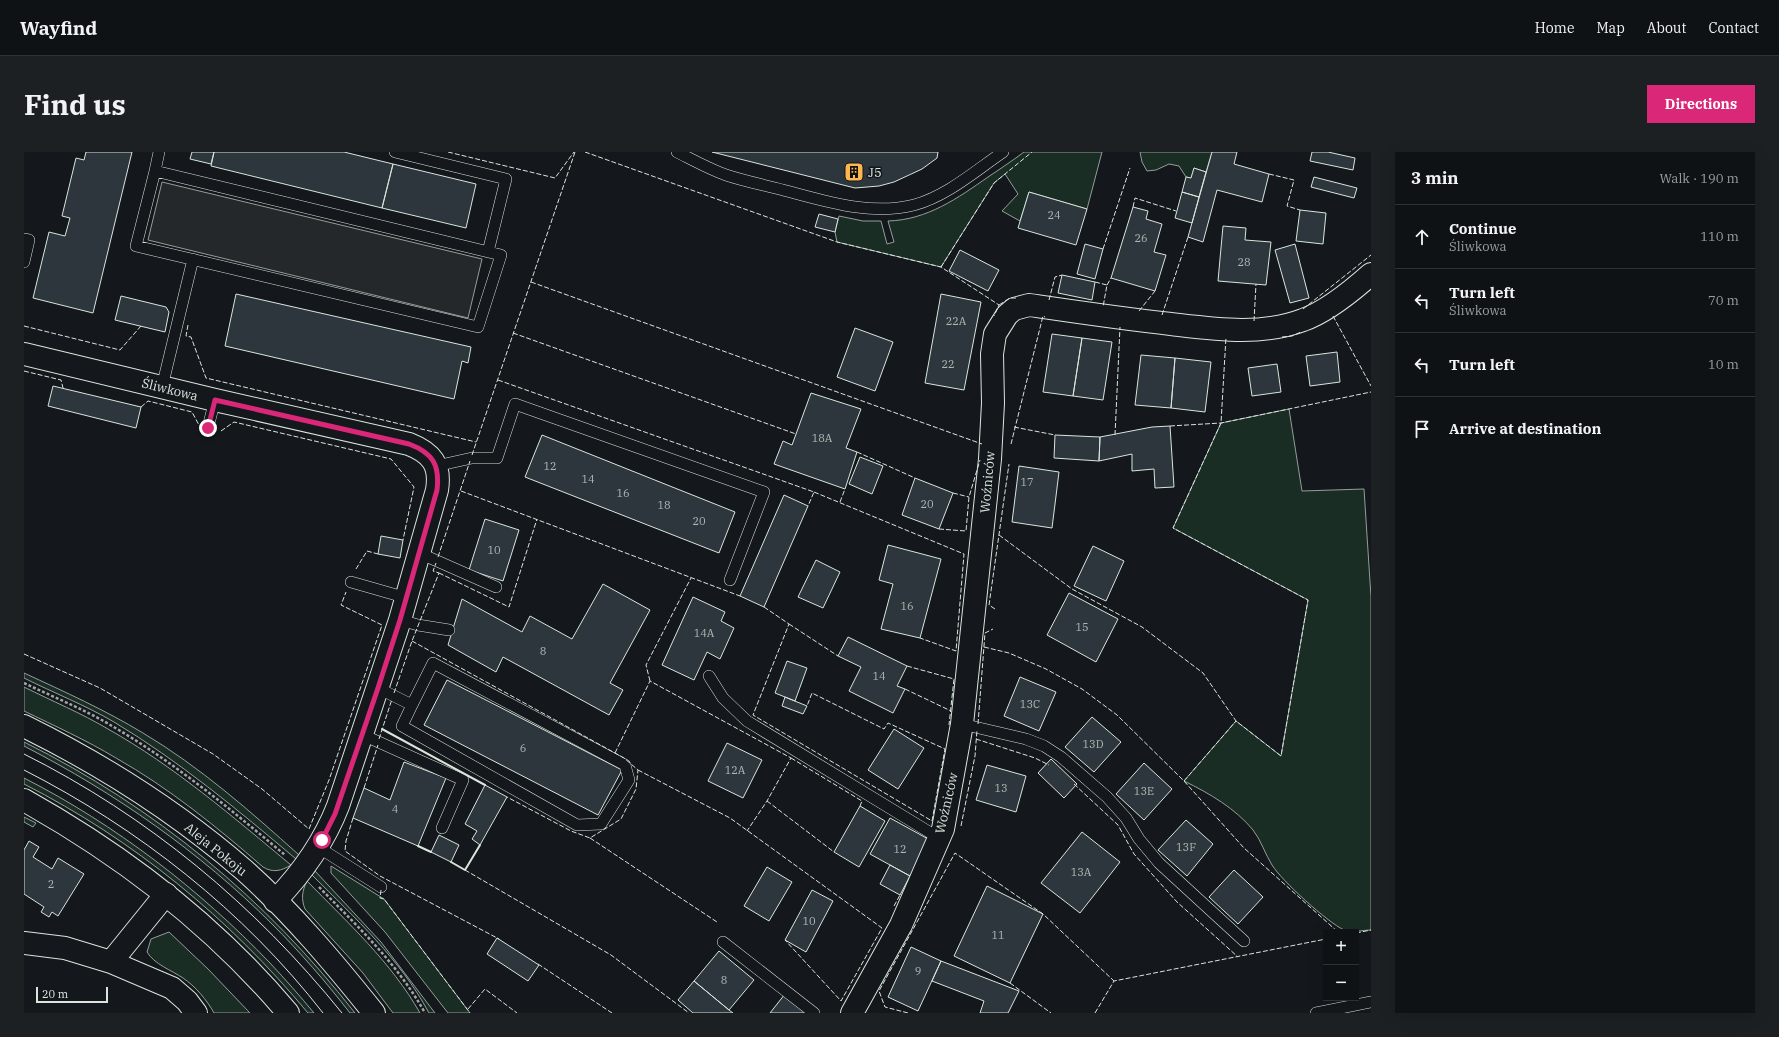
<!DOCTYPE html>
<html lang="en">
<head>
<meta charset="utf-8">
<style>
  :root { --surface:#0f1215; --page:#1d2022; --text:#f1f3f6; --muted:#9b9ea0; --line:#2f3234; --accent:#db2777 }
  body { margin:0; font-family:"IBM Plex Serif",serif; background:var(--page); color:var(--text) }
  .controls { position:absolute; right:12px; bottom:12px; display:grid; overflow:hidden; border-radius:0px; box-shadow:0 4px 16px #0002 }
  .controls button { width:36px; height:36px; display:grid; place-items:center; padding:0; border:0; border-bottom:1px solid var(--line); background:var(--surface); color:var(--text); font:20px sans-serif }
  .scale { position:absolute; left:12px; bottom:10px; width:72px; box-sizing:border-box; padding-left:4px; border:2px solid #d8e6dc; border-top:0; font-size:11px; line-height:14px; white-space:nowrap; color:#d8e6dc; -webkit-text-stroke:3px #14181c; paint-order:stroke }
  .stop { position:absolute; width:12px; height:12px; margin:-9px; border:3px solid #db2777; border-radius:50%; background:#fff }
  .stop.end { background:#db2777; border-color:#fff; box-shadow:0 1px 4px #0008 }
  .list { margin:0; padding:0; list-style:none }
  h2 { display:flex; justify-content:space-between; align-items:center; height:52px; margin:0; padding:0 16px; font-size:17px }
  h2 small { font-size:13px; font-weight:400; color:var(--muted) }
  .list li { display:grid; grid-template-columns:26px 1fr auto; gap:12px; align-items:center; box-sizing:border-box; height:64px; padding:0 16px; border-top:1px solid var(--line) }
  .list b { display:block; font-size:15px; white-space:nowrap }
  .list p { margin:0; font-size:13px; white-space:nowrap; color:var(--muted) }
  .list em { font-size:13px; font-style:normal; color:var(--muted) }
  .icon { flex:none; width:22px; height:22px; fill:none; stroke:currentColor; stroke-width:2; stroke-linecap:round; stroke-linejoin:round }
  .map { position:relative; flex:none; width:1347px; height:861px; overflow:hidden; border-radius:0px }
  header { display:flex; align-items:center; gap:24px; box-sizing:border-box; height:56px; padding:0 20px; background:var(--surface); border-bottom:1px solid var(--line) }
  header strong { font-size:19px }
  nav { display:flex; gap:22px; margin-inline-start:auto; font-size:14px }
  .intro { display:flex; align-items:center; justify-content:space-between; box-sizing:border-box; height:96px; padding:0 24px }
  h1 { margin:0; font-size:28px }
  .button { padding:10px 18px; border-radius:0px; background:var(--accent); color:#fff; font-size:14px; font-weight:700 }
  main { display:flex; gap:24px; padding:0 24px }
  aside { flex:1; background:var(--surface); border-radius:0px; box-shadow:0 4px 16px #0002 }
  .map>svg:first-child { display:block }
  .green { fill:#1a2d24; stroke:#939e99 }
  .parking { fill:#24282b; stroke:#939e99 }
  .building { fill:#2c363c; stroke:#d8e6dc }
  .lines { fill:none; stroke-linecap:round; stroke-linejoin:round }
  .service-casing { stroke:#d8e6dc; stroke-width:12 }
  .minor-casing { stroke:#d8e6dc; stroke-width:24 }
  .secondary-casing { stroke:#d8e6dc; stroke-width:24 }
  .path { stroke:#9da8a2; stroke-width:2.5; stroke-dasharray:3 2; stroke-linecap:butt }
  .service { stroke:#14181c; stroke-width:11 }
  .minor { stroke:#14181c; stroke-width:22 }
  .secondary { stroke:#14181c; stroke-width:22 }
  .tram { stroke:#d8e6dc; stroke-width:1 }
  .fence { stroke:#d8e6dc; stroke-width:1; stroke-dasharray:5 2; stroke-linecap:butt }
  .wall { stroke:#d8e6dc; stroke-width:2 }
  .route { stroke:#db2777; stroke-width:5 }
  .labels { text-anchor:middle; stroke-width:3; stroke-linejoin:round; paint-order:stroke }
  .number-label { font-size:11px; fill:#adbab4 }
  .poi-label { font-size:13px; fill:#d8e6dc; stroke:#14181c; text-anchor:start }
  .street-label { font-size:13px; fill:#d8e6dc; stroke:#14181c }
</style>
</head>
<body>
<header>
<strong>Wayfind</strong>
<nav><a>Home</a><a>Map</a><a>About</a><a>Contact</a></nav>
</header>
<div class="intro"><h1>Find us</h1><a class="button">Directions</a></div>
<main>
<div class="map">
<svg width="1347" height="861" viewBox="0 0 1347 861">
  <rect width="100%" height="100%" fill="#14181c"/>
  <path class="green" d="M1000,0h78l-15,57 -58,-17 -9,29 -18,-10 16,-17 -13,-20 -11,9 -53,84 -104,-25 -2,-10 4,-16 24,5h18l6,23 7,-2 -6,-21c39,-1 70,-23 100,-44 12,-8 24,-16 36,-25z
    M1116,0h72l-6,20 -12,-4 -3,10 -5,-1 -7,-11 -10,-2 -13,6 -9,1 -5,-9z
    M1265,257l13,82 62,-2 7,108v333c-7,0 -21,3 -27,0 -17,-8 -62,-49 -72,-65 -7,-11 -11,-25 -19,-35 -17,-21 -44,-37 -69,-49l52,-60 45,35 27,-156 -135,-72 48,-105z
    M0,521c41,19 81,37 119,60 57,34 107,78 156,122l-3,4c-58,-49 -117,-98 -182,-137 -29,-17 -60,-29 -90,-44z
    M0,535c28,14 57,26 84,42 66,37 125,88 183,136 -10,6 -18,8 -28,2 -46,-40 -94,-79 -147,-109 -30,-18 -61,-32 -92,-47z
    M0,590c131,65 241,156 331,271h-5c-24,-31 -50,-61 -78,-89 -72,-72 -157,-131 -248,-178z
    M0,626c92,47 175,111 246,185 15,16 30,33 44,50h-6c-79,-95 -174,-173 -284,-229z
    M0,665l12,6 -3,4 -9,-5z
    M307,714l53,33 86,114h-22l-63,-81 -54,-59z
    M291,719l66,71 54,71h-6c-29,-54 -74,-95 -117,-138z
    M283,729c41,42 84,81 113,132h-27l-30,-40 -58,-64c-4,-10 -3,-18 2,-28z
    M145,780l39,37 42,44h-36c-7,-13 -19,-27 -31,-35 -12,-8 -29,-14 -36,-26l4,-13z"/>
  <path class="parking" d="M138,30l320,77 -14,59 -320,-78z"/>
  <path class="building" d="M62,0h46l-39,161 -60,-15 16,-66 16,4 5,-18 -8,-2 14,-58 8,2z
    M168,0h22l-3,12 -21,-5z
    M190,0h130l49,12 -11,44 -171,-42z
    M688,0h226l-1,6 -15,11 -28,13 -15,4 -24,2z
    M1188,0h25l-3,12 35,10 -7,28 -45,-12 -14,52 -15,-5z
    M1288,0h16l27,6 -2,12 -43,-9z
    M369,12l83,20 -10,44 -84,-20z
    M1170,16l12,4 -7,25 -17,-5 4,-15 5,1z
    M1290,25l43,11 -3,10 -43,-11z
    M1005,40l58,17 -11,36 -58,-17z
    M1158,40l17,5 -7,26 -17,-5z
    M1109,55l15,4 -2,8 16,5 -8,28 12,3 -11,36 -44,-13z
    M1276,58l26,3 -3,31 -27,-3z
    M795,62l19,5 -3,13 -20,-5z
    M1199,74l23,2 -1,12 26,2 -5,43 -48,-4z
    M1061,92l18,5 -8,30 -18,-5z
    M1271,92l14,54 -19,5 -15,-53z
    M936,98l39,20 -11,21 -39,-20z
    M1038,123l33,7 -3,18 -34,-7z
    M212,142l235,53 -3,16 -6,-2 -8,38 -229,-53z
    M917,142l40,8 -17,88 -39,-7z
    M97,144l45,11 3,5 -4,20 -50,-12z
    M831,176l38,14 -18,49 -38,-14z
    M1028,182l30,4 -9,58 -30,-4z
    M1058,186l30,4 -9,58 -30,-4z
    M1313,200l3,30 -30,4 -4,-30z
    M1117,203l34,3 -4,50 -36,-3z
    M1151,206l36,4 -6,50 -34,-4z
    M1253,212l4,28 -29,4 -4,-28z
    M29,234l88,21 -5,21 -88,-22z
    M787,241l50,16 -15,39 11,4 -12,37 -71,-25 9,-23 9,4z
    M1146,274l4,61 -19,1 -1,-19 -22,2v-17l-33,7 1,-24 52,-10z
    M518,283l193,77 -16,41 -194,-76z
    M1031,283l45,2 -1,24 -45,-3z
    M836,305l23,9 -11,28 -23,-10z
    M995,314l40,6 -7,56 -40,-6z
    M891,326l38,15 -14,36 -37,-14z
    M760,343l24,11 -44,101 -24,-11z
    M461,367l34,11 -16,51 -34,-11z
    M357,384l22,4 -3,18 -22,-4z
    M864,393l53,14 -21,79 -39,-9 12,-45 -14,-4z
    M1069,394l31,15 -18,40 -32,-15z
    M792,408l24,12 -17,36 -25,-11z
    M579,432l47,26 -40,73 13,7 -14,25 -106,-58 -7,15 -48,-27 14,-46 60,33 8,-16 42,23z
    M1045,441l49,26 -22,43 -49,-27z
    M669,445l32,15 -4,9 13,7 -14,31 -13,-7 -13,28 -32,-15z
    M824,485l59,29 -10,20 8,3 -12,24 -44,-22 12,-24 -23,-11z
    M763,509l20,7 -12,33 -20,-8z
    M996,525l36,15 -17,39 -35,-15z
    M423,528l175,90 -24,45 -174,-90z
    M761,545l22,9 -4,8 -21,-8z
    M1068,565l29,25 -27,30 -29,-25z
    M870,577l30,19 -26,41 -30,-19z
    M703,591l35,17 -19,38 -35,-17z
    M1027,607l26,25 -13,14 -26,-25z
    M380,610l42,16 -28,68 -65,-28 11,-30 26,12z
    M1120,611l28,26 -28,31 -28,-26z
    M963,613l39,11 -10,36 -40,-12z
    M461,633l22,12 -27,48 -8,-6 5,-8 -12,-7z
    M836,654l25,15 -26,46 -25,-15z
    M866,666l40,22 -20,36 -40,-22z
    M1162,668l27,24 -26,32 -29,-26z
    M1058,680l38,30 -40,51 -39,-30z
    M415,683l20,10 -8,17 -20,-10z
    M5,689l10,6 -6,10 19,12 6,-11 26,16 -26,42 -6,-4 -3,5 -8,-5 3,-5 -20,-13v-44z
    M866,713l20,11 -10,19 -20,-11z
    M743,715l25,15 -23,39 -25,-15z
    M1210,718l29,27 -25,27 -29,-27z
    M963,734l56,28 -33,69 -56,-27z
    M788,738l21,11 -27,51 -21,-12z
    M473,786l42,27 -11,16 -41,-27z
    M887,795l30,14 -23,50 -30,-14z
    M695,799l35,29 -25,30 -35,-29z
    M917,809l78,30 -11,22h-28l4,-12 -52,-20z
    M670,829l35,29 4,3h-40l-15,-13z
    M761,842l23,19h-38z"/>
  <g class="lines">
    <defs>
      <path id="service" d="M371,0l111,27 -18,73
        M653,0c16,8 32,17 49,23 18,6 38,10 57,15 42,11 87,26 131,15 33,-9 61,-34 89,-53
        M131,19l346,84 -23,72 -342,-81z
        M131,19l4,-19
        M0,87l5,1 -5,22
        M138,235l31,-128
        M184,275l7,-27
        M412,314l36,-8h25l18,-54 249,88 -34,88
        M395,401l77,34
        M327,430l56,16
        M376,468l18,5 31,5
        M685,524l14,22 24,23 192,117
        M354,536l34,17 21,-42 192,102 4,15 -28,44 -24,1 -175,-99 10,-21
        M938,572l64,15 18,7 17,11 46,40 19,21 13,21 20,24 85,78
        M339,583l100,45 -21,48
        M294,695l63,40
        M699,790l91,71
        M1292,861l55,-11"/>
      <path id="minor" d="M0,202l191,46 194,44c23,9 32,21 28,46l-37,130 -62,186c-14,36 -36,67 -63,95
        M0,791l41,5 46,14 61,26 15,13 9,12
        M87,810l55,-68
        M828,861l49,-88 42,-96 19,-105 28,-265 3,-56 -1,-49 3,-20 12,-19 7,-6 15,-4c48,7 95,14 142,19 43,5 90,12 132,-4 23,-8 50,-30 68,-46"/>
      <path id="secondary" d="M0,574c79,39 153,86 220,144 48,43 90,93 130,143
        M0,648c100,56 190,125 264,213"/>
    </defs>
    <use href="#service" class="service-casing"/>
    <use href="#minor" class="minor-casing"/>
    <use href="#secondary" class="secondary-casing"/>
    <path class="path" d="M0,531c29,14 60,26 88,43 62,36 118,83 173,129
      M295,735c39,40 78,76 106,126"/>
    <use href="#service" class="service"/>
    <use href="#minor" class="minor"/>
    <use href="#secondary" class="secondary"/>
    <path class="tram" d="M0,602c124,62 231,151 318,259
      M0,618c114,58 220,141 299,243"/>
    <path class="fence" d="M424,0l107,26 19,-26
      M561,0l252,90 104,25 58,38 -5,11
      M1245,22l25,6 -7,26 13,4
      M1109,55l2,-9 41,13
      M1079,97l27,-81
      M917,115l53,-84 38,-31
      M507,130l451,162
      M1071,130l12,3 -4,22
      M1083,133l4,-7
      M1025,148l6,-23 7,-2
      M975,153l11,-7h6
      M1279,157l68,-54
      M1115,159l16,-20
      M1138,163l26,-78
      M1309,164l38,70
      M1230,169l2,-37
      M164,173l-2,11 5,1 15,41 270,64
      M0,174l96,24 21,-24
      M489,181l283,101
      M1258,185l10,-1 9,-4
      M0,219l37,9 2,8
      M474,228l316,112 -6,14
      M117,255l7,-6 44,11 7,13
      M1146,274l51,-3 150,-31
      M990,275l41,8
      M197,279l13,-9 157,37 23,28 -11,53
      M1091,283l5,-108
      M987,292l32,-128 2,1
      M833,300l58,26
      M448,303l103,-303
      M437,339l279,105
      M790,340l150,62 -8,97 -36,-13
      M929,341l16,4
      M816,350l5,-13
      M915,377l27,2 3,-34 11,-37
      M975,383l73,54 70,38 61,46 33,48 45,35 27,-156 -135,-72 48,-105 5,-86
      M414,405l32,-96
      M332,417l11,-18 11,3
      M415,421l70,34 28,-88
      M740,455l25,17 -36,91 179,106 13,-72 -57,-26 -4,6 -72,-36 -5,13
      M971,457l-6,-4 20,-141
      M765,472l49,32
      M388,489l212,117 14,12 -2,19 -15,30 -31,19 -19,-7 -64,-34
      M960,495l25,6 37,16 36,20 35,26 67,66 60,67 94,84
      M0,502l76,34 113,66 49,35 47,40 20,-49 53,-155 -41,-20 5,-13
      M883,514l47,13 -5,46
      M626,529l-4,-16 45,-87
      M881,537l46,22
      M370,541l18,-52 27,-68 -6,-2 3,-8
      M954,572l7,-91 8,-4
      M355,587l13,-40
      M952,587l59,19 14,7
      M591,601l35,-72 141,77 -24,43 -20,30
      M767,606l71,43 -2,5
      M614,618l92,48 152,110 -41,73 -56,-61
      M1160,629l52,-60
      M1050,632l44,41 16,29 43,48 61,55
      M340,636l14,-43
      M743,649l67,51
      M329,666l-7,23 -1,10 35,25 119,63
      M937,674l14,-70 2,-26
      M566,686l127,84
      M441,718l146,85 78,58
      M357,738l-1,8 4,1 86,114
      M870,754l6,-11
      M1332,781l15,-3
      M514,812l74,49
      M986,831l41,30
      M444,857l17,-20 32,24
      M884,861l-23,-6 -6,-16 76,-138 88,61 71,67
      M1071,861l19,-32 212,-42"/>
    <path class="wall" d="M358,577l103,56
      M394,694l13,6
      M427,710l14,8 15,-25"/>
  </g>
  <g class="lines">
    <path class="route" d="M184,276l7,-28 194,44c24,9 31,21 28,46l-37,130 -22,68 -43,126 -13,26"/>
  </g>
  <defs>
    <symbol id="building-square" viewBox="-11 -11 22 22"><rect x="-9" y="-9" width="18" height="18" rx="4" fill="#ffb74d" stroke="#14181c"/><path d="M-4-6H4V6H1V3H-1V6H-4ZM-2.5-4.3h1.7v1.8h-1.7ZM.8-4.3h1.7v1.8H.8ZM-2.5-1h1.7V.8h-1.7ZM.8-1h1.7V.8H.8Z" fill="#111"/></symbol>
  </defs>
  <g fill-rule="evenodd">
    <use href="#building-square" x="819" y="9" width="22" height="22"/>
  </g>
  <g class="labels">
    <g class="number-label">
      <text x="1030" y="67">24</text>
      <text x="1117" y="90">26</text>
      <text x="1220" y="114">28</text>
      <text x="932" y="173">22A</text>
      <text x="924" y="216">22</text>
      <text x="798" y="290">18A</text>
      <text x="526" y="318">12</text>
      <text x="564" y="331">14</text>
      <text x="1003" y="334">17</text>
      <text x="599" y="345">16</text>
      <text x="903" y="356">20</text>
      <text x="640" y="357">18</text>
      <text x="675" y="373">20</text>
      <text x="470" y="402">10</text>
      <text x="883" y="458">16</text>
      <text x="1058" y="479">15</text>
      <text x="680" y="485">14A</text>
      <text x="519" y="503">8</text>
      <text x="855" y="528">14</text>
      <text x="1006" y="556">13C</text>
      <text x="1069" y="596">13D</text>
      <text x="499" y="600">6</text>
      <text x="711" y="622">12A</text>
      <text x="977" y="640">13</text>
      <text x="1120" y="643">13E</text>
      <text x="371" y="661">4</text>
      <text x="1162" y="699">13F</text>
      <text x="876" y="701">12</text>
      <text x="1057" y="724">13A</text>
      <text x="27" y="736">2</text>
      <text x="785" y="773">10</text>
      <text x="974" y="787">11</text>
      <text x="894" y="823">9</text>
      <text x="700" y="832">8</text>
    </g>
    <g class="poi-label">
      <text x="844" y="25">J5</text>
    </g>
    <g class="street-label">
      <text transform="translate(146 237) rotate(14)" y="5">Śliwkowa</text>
      <text transform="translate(963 330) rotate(-85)" y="5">Woźniców</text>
      <text transform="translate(922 651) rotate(-77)" y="5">Woźniców</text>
      <text transform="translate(192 697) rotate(39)" y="5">Aleja Pokoju</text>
    </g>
  </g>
</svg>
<div class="controls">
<button>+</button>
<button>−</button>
</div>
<div class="scale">20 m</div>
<div class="stop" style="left:298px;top:688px"></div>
<div class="stop end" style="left:184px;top:276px"></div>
</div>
<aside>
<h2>3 min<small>Walk · 190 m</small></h2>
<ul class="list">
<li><svg class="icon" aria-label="ahead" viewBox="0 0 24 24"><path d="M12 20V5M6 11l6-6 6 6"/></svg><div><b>Continue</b><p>Śliwkowa</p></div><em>110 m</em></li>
<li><svg class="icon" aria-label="left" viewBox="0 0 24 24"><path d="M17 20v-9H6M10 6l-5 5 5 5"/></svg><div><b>Turn left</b><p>Śliwkowa</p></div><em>70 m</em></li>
<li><svg class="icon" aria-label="left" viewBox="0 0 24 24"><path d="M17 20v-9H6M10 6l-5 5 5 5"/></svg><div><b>Turn left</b></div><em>10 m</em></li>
<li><svg class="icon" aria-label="arrive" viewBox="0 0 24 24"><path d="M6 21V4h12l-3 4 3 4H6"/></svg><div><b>Arrive at destination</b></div></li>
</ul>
</aside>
</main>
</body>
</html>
